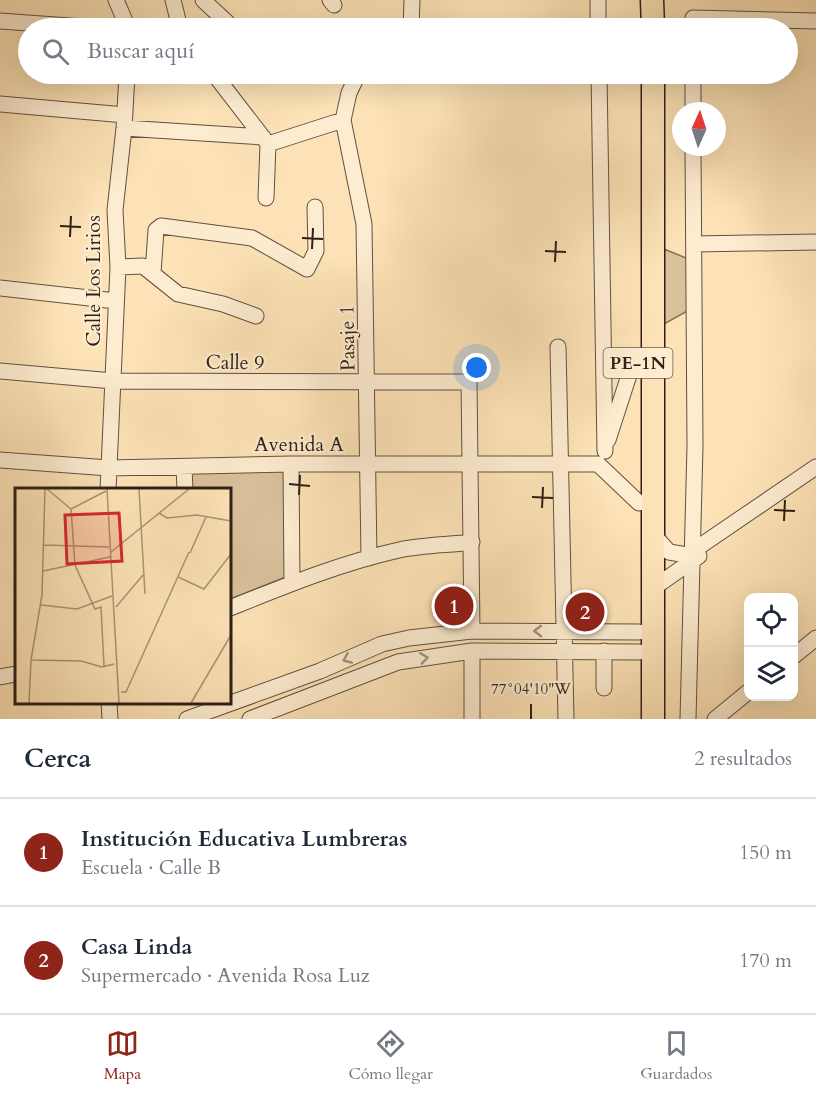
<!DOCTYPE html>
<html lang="es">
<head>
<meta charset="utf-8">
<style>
  :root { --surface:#fff; --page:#f2f2f3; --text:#1f2937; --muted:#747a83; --line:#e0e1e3; --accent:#8f2418 }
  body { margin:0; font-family:Cardo,serif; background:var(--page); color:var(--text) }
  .controls { position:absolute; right:18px; bottom:18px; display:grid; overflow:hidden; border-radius:12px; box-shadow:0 6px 24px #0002 }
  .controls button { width:54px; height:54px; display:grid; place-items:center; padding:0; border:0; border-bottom:2px solid var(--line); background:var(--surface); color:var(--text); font:30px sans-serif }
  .compass { position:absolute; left:672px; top:102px; width:54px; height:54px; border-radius:50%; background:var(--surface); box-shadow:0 6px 24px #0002; rotate:3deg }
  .you { position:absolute; left:477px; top:368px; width:21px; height:21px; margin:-15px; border:4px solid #fff; border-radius:50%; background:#1a73e8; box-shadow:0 0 0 9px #1a73e833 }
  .badge { display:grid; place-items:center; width:39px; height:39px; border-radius:50%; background:var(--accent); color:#fff; font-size:20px; font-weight:700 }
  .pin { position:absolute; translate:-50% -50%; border:3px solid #fff; box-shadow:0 2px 6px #0006 }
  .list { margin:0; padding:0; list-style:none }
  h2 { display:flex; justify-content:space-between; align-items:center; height:78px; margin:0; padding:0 24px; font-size:26px }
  h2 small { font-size:20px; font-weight:400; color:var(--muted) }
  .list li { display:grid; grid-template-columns:39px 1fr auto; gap:18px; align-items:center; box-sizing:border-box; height:108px; padding:0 24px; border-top:2px solid var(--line) }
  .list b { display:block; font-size:22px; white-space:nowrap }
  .list p { margin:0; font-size:20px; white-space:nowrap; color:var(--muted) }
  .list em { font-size:20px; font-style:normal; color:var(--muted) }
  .icon { flex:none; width:33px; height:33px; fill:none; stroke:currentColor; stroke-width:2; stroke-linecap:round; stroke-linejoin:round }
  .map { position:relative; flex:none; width:816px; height:719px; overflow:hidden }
  .search { position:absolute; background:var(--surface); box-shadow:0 6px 24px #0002; left:18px; right:18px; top:18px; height:66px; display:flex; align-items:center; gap:15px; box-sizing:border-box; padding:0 21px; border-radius:33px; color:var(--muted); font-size:22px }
  .sheet { height:294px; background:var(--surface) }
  nav { display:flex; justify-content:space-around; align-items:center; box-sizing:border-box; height:84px; border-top:2px solid var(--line); background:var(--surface); font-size:16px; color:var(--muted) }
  nav a { display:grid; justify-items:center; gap:3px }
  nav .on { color:var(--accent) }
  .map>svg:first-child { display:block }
  .green { fill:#d9c19b; stroke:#84705a; stroke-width:1.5 }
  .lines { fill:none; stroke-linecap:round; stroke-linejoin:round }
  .minor-casing { stroke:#625040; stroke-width:17 }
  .highway-casing { stroke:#2f1f18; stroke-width:25 }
  .minor { stroke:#fdecd0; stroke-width:15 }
  .highway { stroke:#fce2b6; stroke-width:22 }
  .oneway { stroke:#a0907d }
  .ticks { fill:none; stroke:#2f1f18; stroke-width:2 }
  .labels { text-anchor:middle; stroke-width:4.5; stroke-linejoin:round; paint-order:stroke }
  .shield { fill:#fdecd0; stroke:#6d5c4f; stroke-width:1.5 }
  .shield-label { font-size:18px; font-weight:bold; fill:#2f1f18 }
  .street-label { font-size:20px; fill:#2f1f18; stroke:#fdecd0 }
  .inset-road { fill:none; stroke:#aa9477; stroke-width:1.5 }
  .view { fill:#d62828; fill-opacity:0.15; stroke:#d62828; stroke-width:3 }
  .inset-edge { fill:none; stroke:#2f1f18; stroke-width:3 }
  .ticks-label { font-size:15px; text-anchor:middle; fill:#2f1f18; stroke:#fdecd0; stroke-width:4.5; stroke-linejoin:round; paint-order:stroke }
</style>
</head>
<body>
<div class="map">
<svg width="816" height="719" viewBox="0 0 816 719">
  <rect width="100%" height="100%" fill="#fce2b6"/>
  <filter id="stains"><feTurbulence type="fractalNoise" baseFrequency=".00333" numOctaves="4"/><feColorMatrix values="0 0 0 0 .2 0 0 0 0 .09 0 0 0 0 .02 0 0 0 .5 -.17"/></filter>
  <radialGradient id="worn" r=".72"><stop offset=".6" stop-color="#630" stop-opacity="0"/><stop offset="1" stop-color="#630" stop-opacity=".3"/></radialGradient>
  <path class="green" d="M664,249l27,11v49l-27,15z
    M284,469l2,108 -56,22v-109l-39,-1v-16z"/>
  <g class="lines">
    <defs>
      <path id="minor" d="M116,0l12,28
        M173,0l7,28
        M203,0l30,28
        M330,0l4,5
        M598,0v28
        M0,21l97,7
        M404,28h194
        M411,28l1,-28
        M693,28v-10l123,3
        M214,74l54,70 75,-24
        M358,74l-9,19 -6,27 21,104 5,334
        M599,74l6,377
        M0,104l125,11
        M693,111v-37
        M124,128l139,9
        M266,198l2,-54
        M694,244l122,-2
        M118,267l25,-1 35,28 45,10 33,12
        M153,273l3,-43 5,-4 91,12 55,31 9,-18 -1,-44
        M0,288l116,13
        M558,347l8,372
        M0,371l113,10 356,1 3,249
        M608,440l23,-71 7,-10
        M0,460l109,8 182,-4h307l41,39
        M291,464l1,119
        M184,467l1,23
        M108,490l10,-223 -3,-57 9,-82 3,-54
        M652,533l17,19 18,3 129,-88
        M652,589l47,-33
        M230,608c55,-22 111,-45 169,-58 24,-5 49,-5 73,-8
        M472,651v68
        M794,656l22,-18
        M0,677l16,-3
        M604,688v-37
        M109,702l1,17
        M187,719l133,-48 62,-27 27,-6 63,-7 167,1
        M250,719l148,-57 74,-11 167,1
        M688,719l7,-273 -2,-299
        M715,719l33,-27"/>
      <path id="highway" d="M652,0l1,28
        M653,74v645"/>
    </defs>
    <use href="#minor" class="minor-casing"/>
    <use href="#highway" class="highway-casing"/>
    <use href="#minor" class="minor"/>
    <use href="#highway" class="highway"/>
  </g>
  <defs><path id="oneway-chevron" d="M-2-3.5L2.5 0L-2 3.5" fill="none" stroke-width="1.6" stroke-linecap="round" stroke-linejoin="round" transform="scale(1.5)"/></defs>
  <g class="oneway">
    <use href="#oneway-chevron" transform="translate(538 631) rotate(-180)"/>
    <use href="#oneway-chevron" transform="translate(424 658) rotate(-8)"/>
    <use href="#oneway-chevron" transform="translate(347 659) rotate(157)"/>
  </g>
  <path class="ticks" d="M60,226l21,1M70,237l1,-21M302,238l21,1M312,249l1,-21M545,251l21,1M555,262l1,-21M289,484l21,2M299,495l1,-20M532,497l21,1M542,508l1,-21M774,510l21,1M784,521l1,-21M531,719v-15"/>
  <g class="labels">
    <rect class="shield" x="603.5" y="348" width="69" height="30" rx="4.5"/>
    <g class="shield-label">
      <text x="638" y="369">PE-1N</text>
    </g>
    <g class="street-label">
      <text transform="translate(93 281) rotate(-90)" y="7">Calle Los Lirios</text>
      <text transform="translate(347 338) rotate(-91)" y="7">Pasaje 1</text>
      <text transform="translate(235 362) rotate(1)" y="7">Calle 9</text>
      <text x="299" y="451">Avenida A</text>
    </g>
  </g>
  <g transform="translate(15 488)">
    <rect width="216" height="216" fill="#fce2b6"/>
    <path class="inset-road" d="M30,1l-3,106 -11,65 50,1 21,6 12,-3M32,1l24,20 4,56 20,44 6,-2 3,59M92,1l12,214M124,1l6,105M56,21l35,-18M144,25l8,5 30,-3 34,6M29,57l65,2M96,64l78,-63M175,65l16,-36M28,83l67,-14M163,89l26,12 27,-35M26,117l36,4 35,-13M101,119l27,-32M106,204h5l63,-140M14,215l2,-43M176,215l40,-68"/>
    <path class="view" d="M104,25l3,48 -55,3 -2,-49z"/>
    <rect width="216" height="216" class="inset-edge"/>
  </g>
  <g class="ticks-label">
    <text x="531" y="694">77°04'10"W</text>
  </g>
  <rect width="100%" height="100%" filter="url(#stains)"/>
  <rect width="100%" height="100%" fill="url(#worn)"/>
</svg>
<div class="controls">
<button><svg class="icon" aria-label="locate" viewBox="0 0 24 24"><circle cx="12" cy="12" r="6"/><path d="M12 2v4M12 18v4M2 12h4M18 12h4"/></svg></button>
<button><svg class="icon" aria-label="layers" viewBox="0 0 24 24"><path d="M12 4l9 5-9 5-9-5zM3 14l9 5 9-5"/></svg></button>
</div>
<svg class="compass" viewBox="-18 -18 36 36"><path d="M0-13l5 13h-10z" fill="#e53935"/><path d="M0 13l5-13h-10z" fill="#747a83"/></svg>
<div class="you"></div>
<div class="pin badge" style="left:454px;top:606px">1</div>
<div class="pin badge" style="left:585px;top:612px">2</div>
<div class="search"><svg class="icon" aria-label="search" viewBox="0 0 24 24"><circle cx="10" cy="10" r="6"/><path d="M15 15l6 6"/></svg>Buscar aquí</div>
</div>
<section class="sheet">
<h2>Cerca<small>2 resultados</small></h2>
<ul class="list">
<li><span class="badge">1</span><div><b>Institución Educativa Lumbreras</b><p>Escuela · Calle B</p></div><em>150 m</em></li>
<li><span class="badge">2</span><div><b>Casa Linda</b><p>Supermercado · Avenida Rosa Luz</p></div><em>170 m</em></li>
</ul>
</section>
<nav>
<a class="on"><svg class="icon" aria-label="map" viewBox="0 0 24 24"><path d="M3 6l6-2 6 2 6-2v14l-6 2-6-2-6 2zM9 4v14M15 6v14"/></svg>Mapa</a>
<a><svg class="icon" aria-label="directions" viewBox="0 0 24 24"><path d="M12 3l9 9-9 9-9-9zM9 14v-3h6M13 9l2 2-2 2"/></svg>Cómo llegar</a>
<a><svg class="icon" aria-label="saved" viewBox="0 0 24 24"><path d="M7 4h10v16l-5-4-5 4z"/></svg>Guardados</a>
</nav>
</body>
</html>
